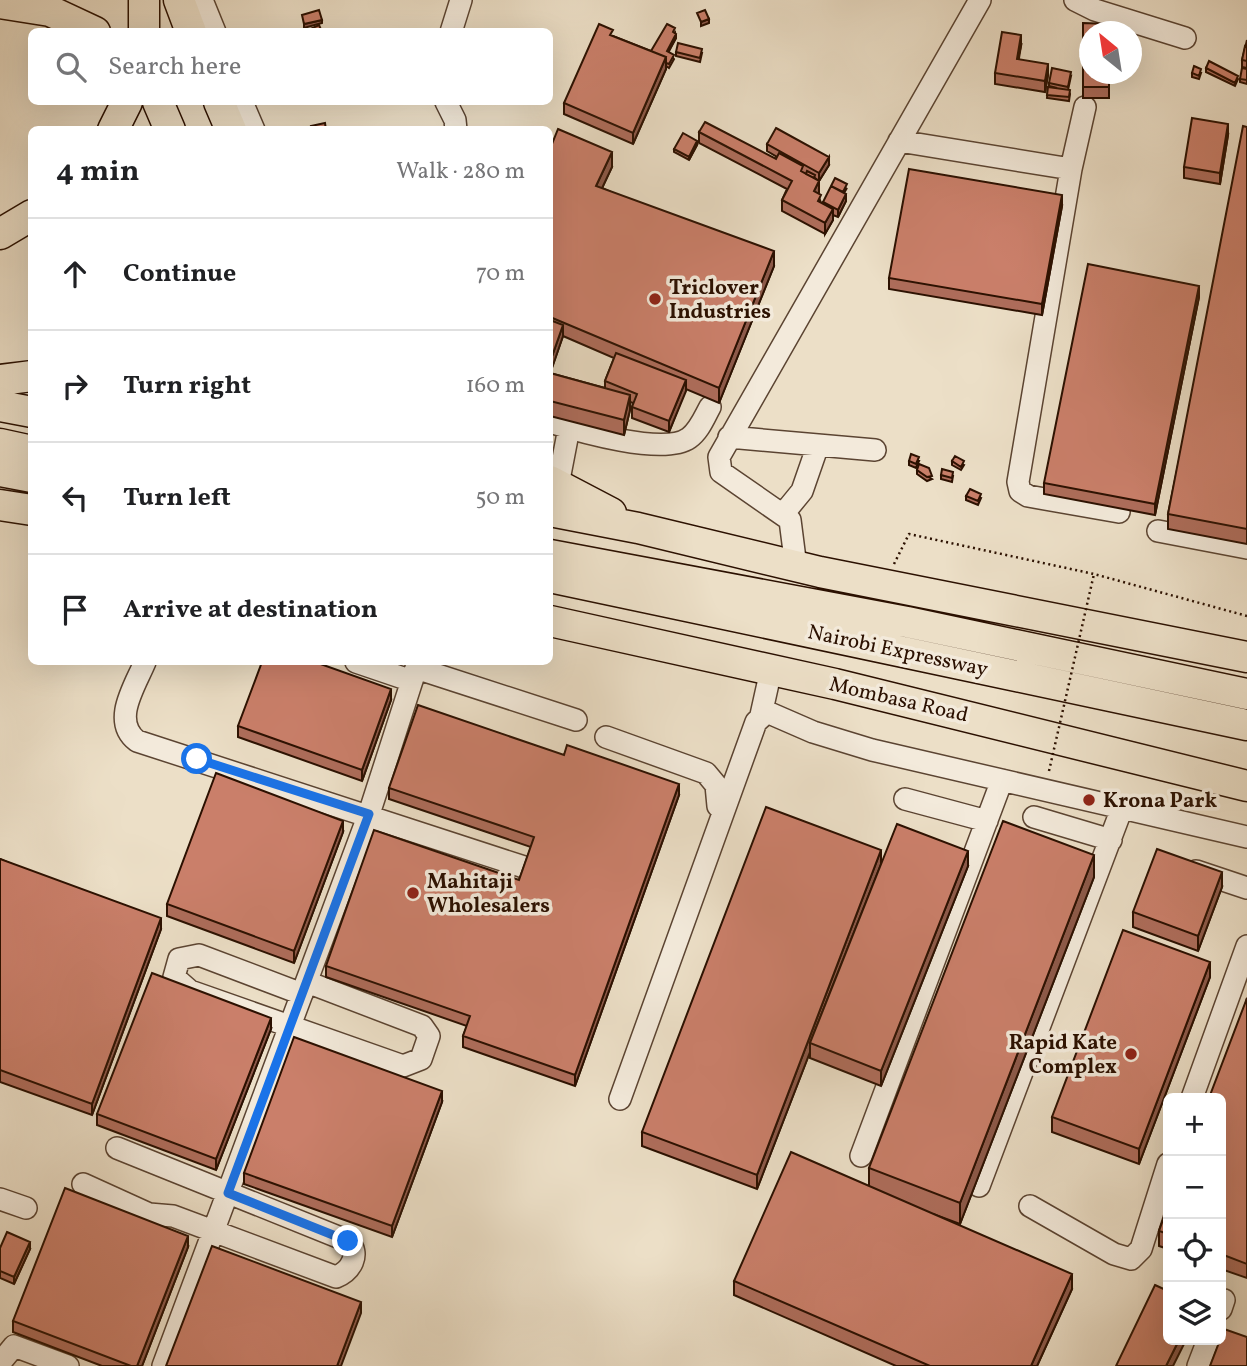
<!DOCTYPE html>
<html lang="en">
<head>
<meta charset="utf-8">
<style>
  :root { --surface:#fff; --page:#f6f6f6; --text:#202124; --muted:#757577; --line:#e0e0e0 }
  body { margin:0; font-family:Vollkorn,serif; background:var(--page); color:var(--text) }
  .controls { position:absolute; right:21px; bottom:21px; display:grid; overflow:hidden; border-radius:10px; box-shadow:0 7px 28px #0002 }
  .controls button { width:63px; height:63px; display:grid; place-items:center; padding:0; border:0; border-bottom:2px solid var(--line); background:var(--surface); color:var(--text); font:35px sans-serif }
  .compass { position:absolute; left:1079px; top:21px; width:63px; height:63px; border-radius:50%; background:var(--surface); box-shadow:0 7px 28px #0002; rotate:330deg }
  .stop { position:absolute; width:21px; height:21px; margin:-16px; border:5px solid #1a73e8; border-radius:50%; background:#fff }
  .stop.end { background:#1a73e8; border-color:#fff; box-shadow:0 2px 7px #0008 }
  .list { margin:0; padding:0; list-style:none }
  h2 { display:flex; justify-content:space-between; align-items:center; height:91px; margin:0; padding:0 28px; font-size:30px }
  h2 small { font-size:23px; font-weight:400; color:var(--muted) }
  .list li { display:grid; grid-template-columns:46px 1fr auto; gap:21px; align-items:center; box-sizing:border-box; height:112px; padding:0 28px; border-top:2px solid var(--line) }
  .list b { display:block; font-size:26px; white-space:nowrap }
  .list em { font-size:23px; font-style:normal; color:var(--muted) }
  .icon { flex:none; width:38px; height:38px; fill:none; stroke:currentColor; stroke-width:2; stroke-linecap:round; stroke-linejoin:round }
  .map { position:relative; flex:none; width:1247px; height:1366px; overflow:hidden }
  .search { position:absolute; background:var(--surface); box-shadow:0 7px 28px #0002; left:28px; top:28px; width:525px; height:77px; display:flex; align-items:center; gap:18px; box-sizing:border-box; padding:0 24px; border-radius:10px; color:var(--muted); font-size:26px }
  .panel { position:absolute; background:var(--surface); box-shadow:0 7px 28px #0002; left:28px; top:126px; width:525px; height:539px; border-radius:10px }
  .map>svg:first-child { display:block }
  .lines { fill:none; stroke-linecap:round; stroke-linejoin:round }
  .minor-casing { stroke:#5b4432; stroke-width:24 }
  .highway-casing { stroke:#2b1000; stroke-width:33 }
  .path { stroke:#2b1000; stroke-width:2.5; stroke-dasharray:2 3.5; stroke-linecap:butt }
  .minor { stroke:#f3eadb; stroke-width:21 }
  .highway { stroke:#ecdfc7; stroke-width:30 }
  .path-bridge { stroke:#2b1000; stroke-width:2.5; stroke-dasharray:2 3.5; stroke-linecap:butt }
  .wall { fill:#ae6d5b; stroke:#2b1000; stroke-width:2; fill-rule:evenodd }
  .shaded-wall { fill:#8d594a; stroke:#2b1000; stroke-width:2 }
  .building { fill:#ca7f6a; stroke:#2b1000; stroke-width:2 }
  .route { stroke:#1a73e8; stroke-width:9 }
  .poi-dot { fill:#8f2418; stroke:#f3eadb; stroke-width:2.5 }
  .labels { text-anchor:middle; stroke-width:7; stroke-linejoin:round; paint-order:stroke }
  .poi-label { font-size:21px; font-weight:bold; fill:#2b1000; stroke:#f3eadb; text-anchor:start }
  .street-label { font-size:21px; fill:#2b1000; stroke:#f3eadb }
</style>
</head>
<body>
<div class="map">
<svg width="1247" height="1366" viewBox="0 0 1247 1366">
  <rect width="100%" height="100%" fill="#ecdfc7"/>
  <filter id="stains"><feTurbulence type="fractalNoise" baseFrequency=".00286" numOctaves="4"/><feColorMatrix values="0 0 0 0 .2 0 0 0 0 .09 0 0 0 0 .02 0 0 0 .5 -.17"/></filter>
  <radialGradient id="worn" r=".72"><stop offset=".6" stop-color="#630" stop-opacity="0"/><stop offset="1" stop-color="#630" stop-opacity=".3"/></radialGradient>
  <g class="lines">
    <defs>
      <path id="minor" d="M202,0l13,32
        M1075,0l20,10 90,28
        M451,32l10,-32
        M242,102l12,28
        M446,102l9,18 1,10
        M1085,107l-14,62 -53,313 2,9 8,5 91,16
        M899,141l172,28
        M550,422c28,9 114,34 139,16 10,-7 15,-20 21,-31
        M729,437l146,13
        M558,485l11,-57
        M784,513l18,-22 16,-46
        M1158,531l89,17
        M796,567l-6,-47 -69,-48 -2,-15 261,-457
        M145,662c-10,24 -34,59 -8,79l387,126
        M356,662l56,19
        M416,668l160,52
        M761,715l10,-45
        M606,737l100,36 10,12 2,21 6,4
        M905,799l82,22
        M1034,817l77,23
        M1196,871l51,17
        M302,994l-103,-39 -20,4 -5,18 16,14 213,75 18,-7 8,-23 -7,-10 -115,-44
        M1192,1098l55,-152
        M620,1099l136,-377 11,-10 46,20 59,18 375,87
        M861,1156l141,-376
        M83,1184l66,30 24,2 163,61c15,-6 25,-23 12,-36l-231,-93
        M979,1186l143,-378
        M0,1199l26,9
        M1030,1206l84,48 17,5 10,-10 27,-85
        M1221,1309l3,-9
        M0,1363l14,-17 54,20
        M163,1366l206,-552 49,-152
        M1198,1366l10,-26"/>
      <path id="highway" d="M144,0v32
        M179,0l12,32
        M0,3l50,8 45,21
        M158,102l12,28
        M219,102l12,28
        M113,130l14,-28
        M0,234l32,-19
        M0,380l32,-4
        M0,406l32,6
        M0,444l32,7
        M0,471l32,6
        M550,481l61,32
        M0,505l32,5
        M550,511l88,17 182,44 427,85
        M550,555l357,67 340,72
        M550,577l697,148
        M550,621l285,63 412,102"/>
    </defs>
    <use href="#minor" class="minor-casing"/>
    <use href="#highway" class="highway-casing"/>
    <path class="path" d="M894,564l15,-30 185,40 153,42"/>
    <use href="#minor" class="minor"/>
    <use href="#highway" class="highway"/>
    <path class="path-bridge" d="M1049,771l45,-197"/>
  </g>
  <path class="wall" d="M1083,23l26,51v24h-26z
    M675,32l1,6 -8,14 6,7 -5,9 -3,-2v3l-33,75 -69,-30v-11l49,-67 38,15z
    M1247,40v28l-5,-1v-7z
    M1021,46l-3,13 30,16 -3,17 -50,-8v-11z
    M676,52l26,1 -2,9 -24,-6z
    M1206,68l32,11 -3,7 -29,-14z
    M1247,69v15l-7,-2v-3z
    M1192,73h9l-2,6 -7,-2z
    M1071,76l-3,14 2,4 -1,7 -22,-3 1,-11 9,1 -8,-2v-3z
    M1247,127v417l-79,-15v-15z
    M699,132l77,27 1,-2 -10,-6v-7l62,21 -10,16 -4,-3 4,14 -1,2 3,9h2v-1l24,-14 -3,5 2,8 -8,16 -5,-2v5l-8,14 -43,-23v-11l5,-11 -88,-46z
    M1228,135l-8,49 -36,-6v-11z
    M697,145l-8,15 -15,-8v-3z
    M550,149l62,18 -10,21 172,78 -55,137 -33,-14 -17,43 -37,-14v-11l1,-4 -3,-1v8l-6,25 -74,-19zM563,336l51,22 -9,23v7l-55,-15z
    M1062,206l-20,109 -153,-26v-11z
    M1199,297l-44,218 -111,-21v-11z
    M909,461h10l-3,7 -7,-3z
    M952,461l12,4 -3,5 -9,-5z
    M917,470l15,9 -5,2 -10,-7z
    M941,475l12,1 -1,6 -11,-3z
    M966,496l15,2 -3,7 -12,-5z
    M391,700l-29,81 -124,-44v-11z
    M389,788l290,7 -104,291 -112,-39v-11l4,-10 -141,-49v-11l193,-86 12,-33 -142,-48z
    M343,832l-49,131 -127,-47v-12z
    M0,859l161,70 -69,186 -92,-33z
    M881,864l87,2 -87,220 -71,-28v-6l-53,137 -115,-43v-14z
    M1094,877l-134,347 -27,-10 139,75 -35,77h-141l-162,-71v-14l135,-95v-18z
    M1222,887l-24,64 -65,-24v-15z
    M1210,977l-71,187 -87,-32v-15z
    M1247,998v280l-26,-9v-171z
    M271,1029l-55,141 -119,-45v-11z
    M442,1102l-50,135 -148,-53v-11z
    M1168,1206v43l-9,-3v-15z
    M188,1247l-46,119h-40l-89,-34v-11z
    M0,1248l30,1 -16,35 -14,-6z"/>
  <path class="shaded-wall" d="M709,19v4l-8,3v-4z
    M322,20v3l-18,5v-4z
    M676,34v4l-9,17v-4z
    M1021,35v11l-4,24v-11z
    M666,57v12l-33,75v-11z
    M1048,64v11l-3,17v-11z
    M1228,124v11l-8,49v-11z
    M697,141v4l-8,15v-3z
    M612,152v15l-16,34v-15z
    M829,157v8l-10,16v-8z
    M819,181v11l-5,10v-11z
    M846,194v7l-8,16v-7z
    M1062,195v11l-20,109v-11z
    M833,209v11l-8,14v-11z
    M774,251v15l-55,137v-15z
    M1199,286v11l-44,218v-11z
    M563,325v11l-13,38v-12z
    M686,380v11l-17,41v-11z
    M630,395v15l-6,25v-15z
    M391,689v11l-29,81v-11z
    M679,784v11l-104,291v-11z
    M343,821v11l-49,131v-12z
    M881,850v14l-71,179v9l-53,137v-14z
    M968,851v15l-87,220v-15z
    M1094,855v22l-134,347v-21z
    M1222,872v15l-24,64v-15z
    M161,918v11l-69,186v-11z
    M1210,962v15l-71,187v-15z
    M271,1018v11l-55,141v-11z
    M442,1091v11l-50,135v-11z
    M188,1236v11l-46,119h-5z
    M30,1242v7l-16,35v-7z
    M1072,1274v15l-35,77h-6z
    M361,1302v11l-20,53h-4z
    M1179,1340h7l-13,26h-7z"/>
  <path class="building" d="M319,10l3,10 -18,4 -2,-9z
    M705,10l4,9 -8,3 -4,-9z
    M1083,23l26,1v8h-20v42h20v13h-26z
    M599,24l14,6 -3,5 56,22 -33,76 -69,-30z
    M667,24l8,4 -2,4 3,2 -9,17 7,4 -5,9 -3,-1v-6l-15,-6z
    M319,25l3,7h-13l-1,-2z
    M1002,32l19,3 -4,24 31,5 -3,17 -50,-8z
    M678,43l24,6 -2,9 -24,-6z
    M1245,46l2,1v14l-5,-1z
    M1209,61l29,15 -3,7 -29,-15z
    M1194,66l7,3 -2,7 -7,-3z
    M1052,68l19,4 -3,15 -19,-4z
    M1242,68l5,1v11l-7,-1z
    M1048,87l22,3 -1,7 -22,-2z
    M1192,118l36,6 -8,49 -36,-6z
    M705,122l71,37 3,-6 24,13 -2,5 18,10 -5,10 7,4 -3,6 15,8 -8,14 -43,-23 10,-19 -93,-49z
    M325,123l1,7h-14l-1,-4z
    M1243,126l4,1v402l-79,-15z
    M776,128l53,29 -10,16 -52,-29z
    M558,129l54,23 -16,34 178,65 -55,137 -169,-71v-168z
    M683,133l14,8 -8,16 -15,-8z
    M909,169l153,26 -20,109 -153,-26z
    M807,171l8,4 -1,3 -8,-4z
    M835,178l12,6 -4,8 -12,-6z
    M831,186l15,8 -8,16 -15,-8z
    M1088,264l111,22 -44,218 -111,-21z
    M550,320l13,5 -13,37z
    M616,353l70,27 -17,41 -37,-14 5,-13 -32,-13z
    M550,373l80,22 -6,25 -74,-19z
    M911,454l8,3 -3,7 -7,-3z
    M955,456l9,5 -3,6 -9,-6z
    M919,464l10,4 3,8 -5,1 -10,-7z
    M942,469l11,3 -1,6 -11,-3z
    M970,489l11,5 -3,7 -12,-5z
    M262,662h53l76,27 -29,81 -124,-44z
    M418,705l146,50 3,-10 112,39 -104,291 -112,-39 7,-20 -144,-50 48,-136 145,50 15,-43 -145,-49z
    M216,773l127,48 -49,130 -127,-47z
    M766,807l115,43 -124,325 -115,-43z
    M1003,821l91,34 -134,348 -91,-35z
    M897,824l71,27 -87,220 -71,-28z
    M1157,849l65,23 -24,64 -65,-24z
    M0,859l161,59 -69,186 -92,-34z
    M1123,930l87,32 -71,187 -87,-32z
    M152,973l119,45 -55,141 -119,-45z
    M1247,998v266l-26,-10v-156h-12z
    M294,1037l148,54 -50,135 -148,-53z
    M791,1152l281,122 -41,92h-101l-196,-85z
    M65,1188l123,48 -51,130h-6l-118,-45z
    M1168,1206v28l-9,-3z
    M7,1232l23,10 -16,35 -14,-6v-23z
    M212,1246l149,56 -24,64h-171z
    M1155,1285l13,6v13l-3,6 3,2v28h11l-13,26h-50z
    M1224,1329l23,8v29h-37l10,-26h1z"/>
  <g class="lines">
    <path class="route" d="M197,759l172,55 -141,379 120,48"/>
  </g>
  <g class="poi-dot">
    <circle cx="655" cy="299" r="7"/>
    <circle cx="1089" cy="800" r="7"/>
    <circle cx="413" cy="893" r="7"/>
    <circle cx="1131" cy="1054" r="7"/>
  </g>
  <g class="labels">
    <g class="poi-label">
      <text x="669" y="294">Triclover<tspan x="669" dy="24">Industries</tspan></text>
      <text x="1103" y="807">Krona Park</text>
      <text x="427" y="888">Mahitaji<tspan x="427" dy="24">Wholesalers</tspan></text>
      <text x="1117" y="1049" text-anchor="end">Rapid Kate<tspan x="1117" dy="24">Complex</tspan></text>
    </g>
    <g class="street-label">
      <text transform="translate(898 650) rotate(12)" y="7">Nairobi Expressway</text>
      <text transform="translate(899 699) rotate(13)" y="7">Mombasa Road</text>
    </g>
  </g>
  <rect width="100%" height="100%" filter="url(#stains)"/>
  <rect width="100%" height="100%" fill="url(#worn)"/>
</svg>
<div class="controls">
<button>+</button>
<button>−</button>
<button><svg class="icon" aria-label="locate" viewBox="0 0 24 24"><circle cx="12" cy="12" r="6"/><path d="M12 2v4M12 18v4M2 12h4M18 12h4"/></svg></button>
<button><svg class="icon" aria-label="layers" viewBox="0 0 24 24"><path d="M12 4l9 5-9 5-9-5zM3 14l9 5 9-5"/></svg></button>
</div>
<svg class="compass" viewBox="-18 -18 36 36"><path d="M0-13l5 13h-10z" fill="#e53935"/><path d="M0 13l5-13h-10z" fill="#757577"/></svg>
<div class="stop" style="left:197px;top:759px"></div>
<div class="stop end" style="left:348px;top:1241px"></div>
<div class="search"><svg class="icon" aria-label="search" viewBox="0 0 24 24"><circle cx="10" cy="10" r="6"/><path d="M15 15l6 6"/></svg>Search here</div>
<section class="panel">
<h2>4 min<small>Walk · 280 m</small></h2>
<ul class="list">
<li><svg class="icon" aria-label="ahead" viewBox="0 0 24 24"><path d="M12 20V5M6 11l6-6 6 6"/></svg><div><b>Continue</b></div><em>70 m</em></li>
<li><svg class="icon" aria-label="right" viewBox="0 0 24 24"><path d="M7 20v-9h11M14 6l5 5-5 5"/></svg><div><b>Turn right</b></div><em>160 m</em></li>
<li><svg class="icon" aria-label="left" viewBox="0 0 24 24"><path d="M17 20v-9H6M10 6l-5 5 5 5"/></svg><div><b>Turn left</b></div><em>50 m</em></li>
<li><svg class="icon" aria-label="arrive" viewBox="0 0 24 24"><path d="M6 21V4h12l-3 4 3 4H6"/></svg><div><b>Arrive at destination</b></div></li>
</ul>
</section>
</div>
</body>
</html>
